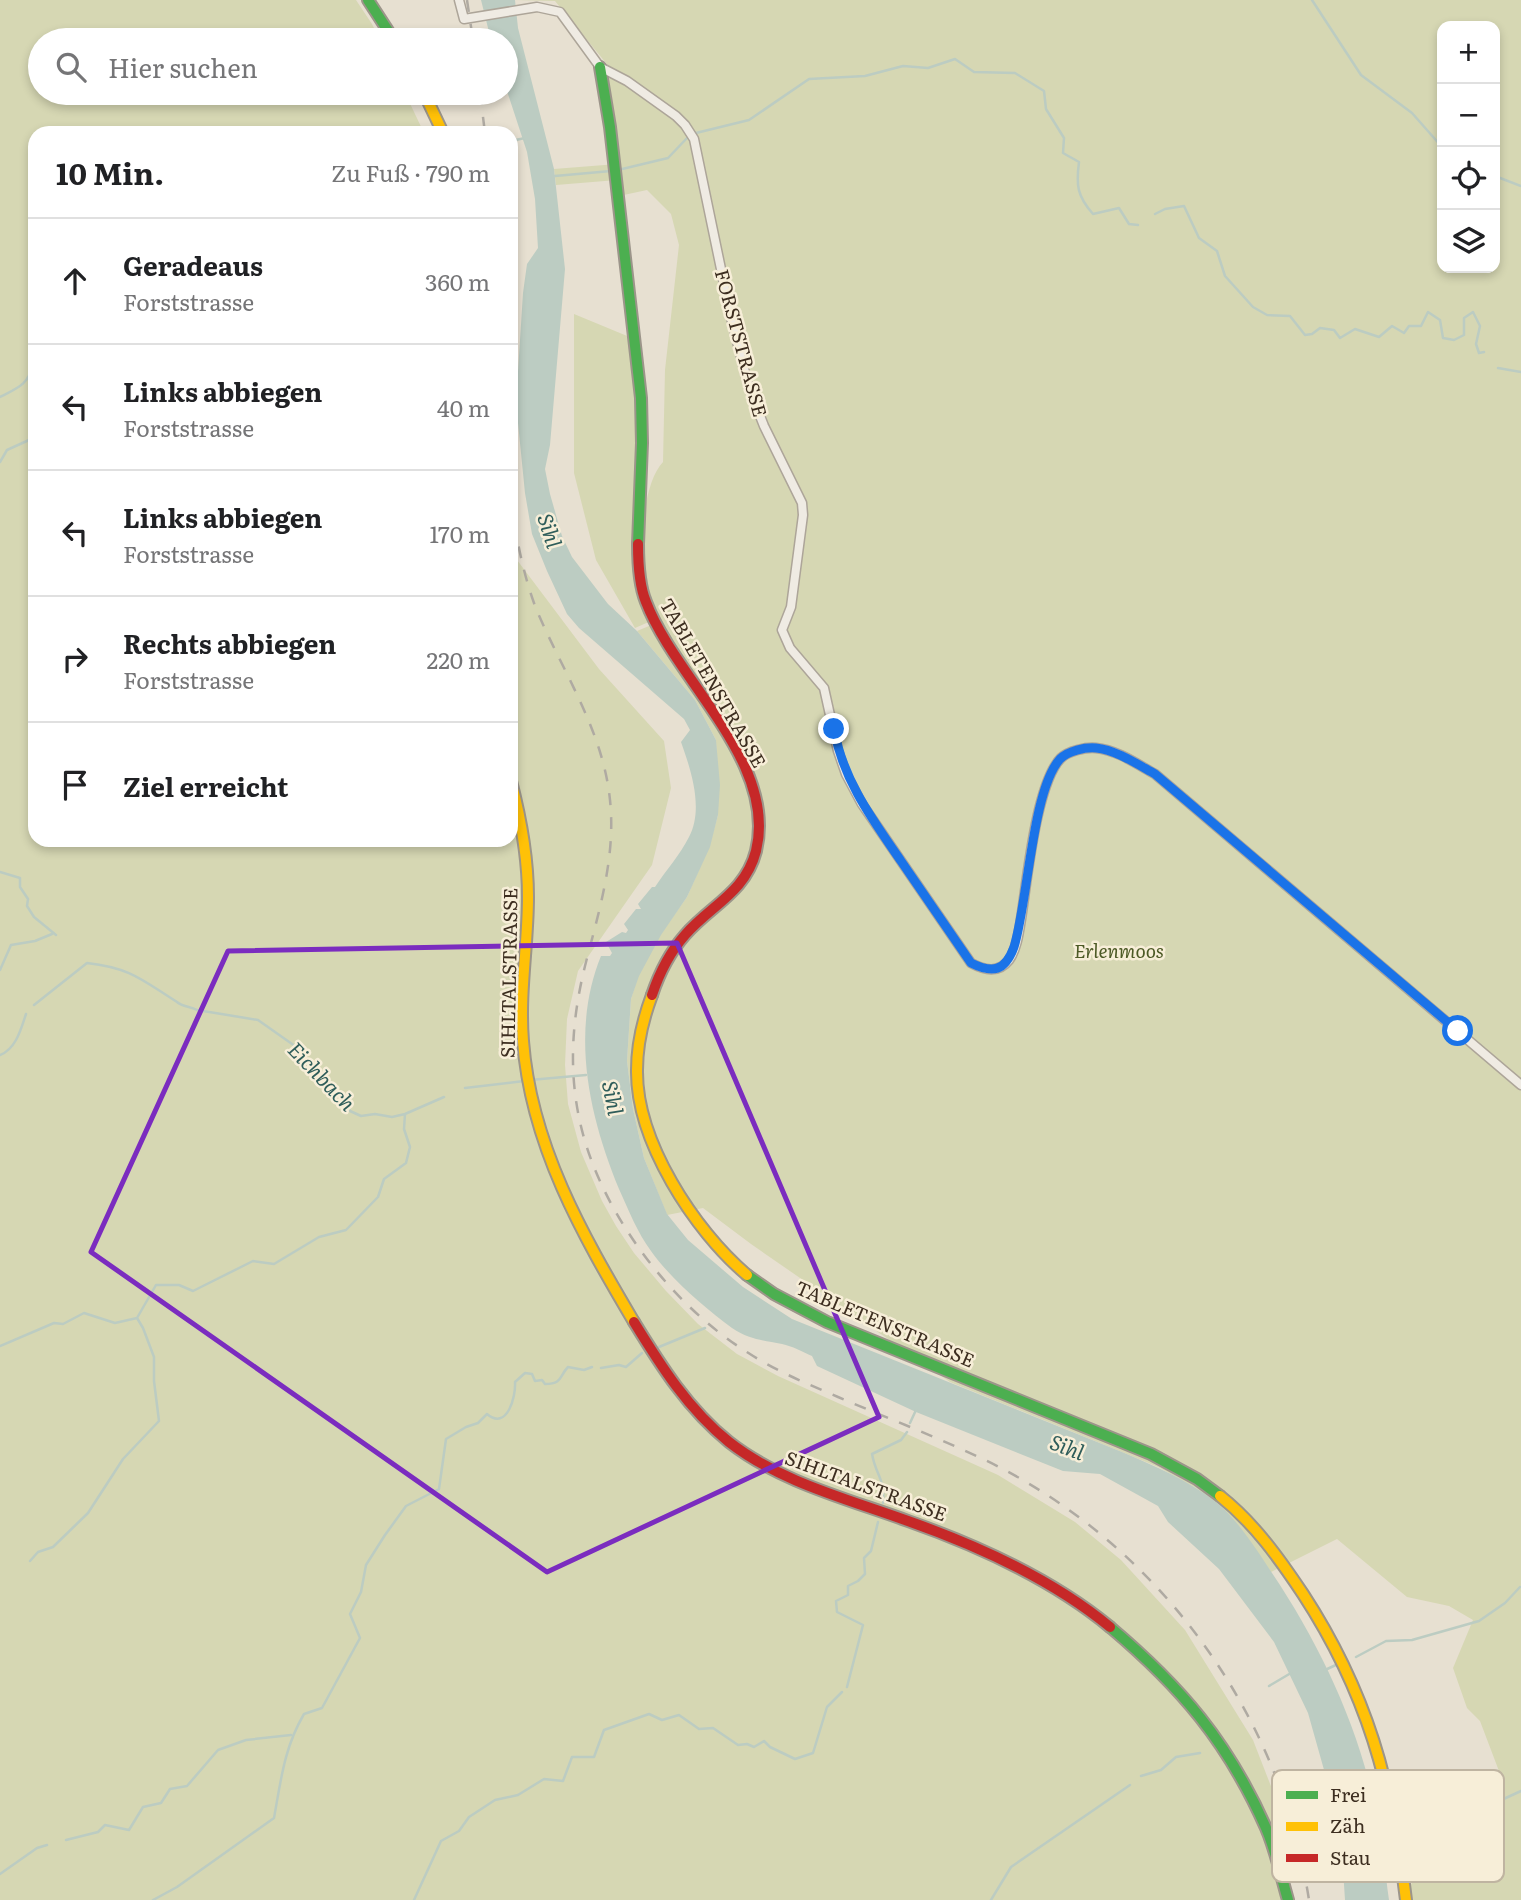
<!DOCTYPE html>
<html lang="de">
<head>
<meta charset="utf-8">
<style>
  :root { --surface:#fff; --page:#f2f2f2; --text:#202124; --muted:#757577; --line:#e0e0e0 }
  body { margin:0; font-family:Literata,serif; background:var(--page); color:var(--text) }
  .controls { position:absolute; right:21px; top:21px; display:grid; overflow:hidden; border-radius:14px; box-shadow:0 4px 10px #0003 }
  .controls button { width:63px; height:63px; display:grid; place-items:center; padding:0; border:0; border-bottom:2px solid var(--line); background:var(--surface); color:var(--text); font:35px sans-serif }
  .stop { position:absolute; width:21px; height:21px; margin:-16px; border:5px solid #1a73e8; border-radius:50%; background:#fff }
  .stop.end { background:#1a73e8; border-color:#fff; box-shadow:0 2px 7px #0008 }
  .list { margin:0; padding:0; list-style:none }
  h2 { display:flex; justify-content:space-between; align-items:center; height:91px; margin:0; padding:0 28px; font-size:30px }
  h2 small { font-size:23px; font-weight:400; color:var(--muted) }
  .list li { display:grid; grid-template-columns:46px 1fr auto; gap:21px; align-items:center; box-sizing:border-box; height:126px; padding:0 28px; border-top:2px solid var(--line) }
  .list b { display:block; font-size:26px; white-space:nowrap }
  .list p { margin:0; font-size:23px; white-space:nowrap; color:var(--muted) }
  .list em { font-size:23px; font-style:normal; color:var(--muted) }
  .icon { flex:none; width:38px; height:38px; fill:none; stroke:currentColor; stroke-width:2; stroke-linecap:round; stroke-linejoin:round }
  .map { position:relative; flex:none; width:1521px; height:1900px; overflow:hidden }
  .search { position:absolute; background:var(--surface); box-shadow:0 4px 10px #0003; left:28px; top:28px; width:490px; height:77px; display:flex; align-items:center; gap:18px; box-sizing:border-box; padding:0 24px; border-radius:38px; color:var(--muted); font-size:26px }
  .panel { position:absolute; background:var(--surface); box-shadow:0 4px 10px #0003; left:28px; top:126px; width:490px; height:721px; border-radius:21px }
  .map>svg:first-child { display:block }
  .green { fill:#d6d7b3; fill-rule:evenodd }
  .water { fill:#bcccc2 }
  .lines { fill:none; stroke-linecap:round; stroke-linejoin:round }
  .stream { stroke:#bcccc2; stroke-width:2.5 }
  .street-casing { stroke:#ada599; stroke-width:11 }
  .fast-casing { stroke:#9c958a; stroke-width:14 }
  .slow-casing { stroke:#9c958a; stroke-width:14 }
  .jam-casing { stroke:#9c958a; stroke-width:14 }
  .street { stroke:#efebe3; stroke-width:8 }
  .fast { stroke:#4caf50; stroke-width:10 }
  .slow { stroke:#ffc107; stroke-width:10 }
  .jam { stroke:#c62828; stroke-width:10 }
  .rail { stroke:#afaaa2; stroke-width:2.5; stroke-dasharray:12 12; stroke-linecap:butt }
  .route { stroke:#1a73e8; stroke-width:9 }
  .marked { fill:none; stroke:#7b2cbf; stroke-width:5; stroke-linejoin:round }
  .labels { text-anchor:middle; stroke-width:5; stroke-linejoin:round; paint-order:stroke }
  .street-label { font-size:19px; fill:#3d2e20; stroke:#f7eed8 }
  .park-label { font-size:19px; font-style:italic; fill:#4d5a26; stroke:#f7eed8 }
  .water-label { font-size:21px; font-style:italic; fill:#2f5d5a; stroke:#f7eed8 }
  .key { fill:#f7eed8; stroke:#bfb4a1; stroke-width:2 }
  .key-label { font-size:19px; fill:#3d2e20 }
</style>
</head>
<body>
<div class="map">
<svg width="1521" height="1900" viewBox="0 0 1521 1900">
  <rect width="100%" height="100%" fill="#e7e0d1"/>
  <path class="green" d="M0,0h356l16,24 8,16h-340v53h365l19,40h-389v707h476v-288l88,117 65,72 7,47 -19,77 -74,106 -11,48 -2,46 3,39 13,48 21,49 14,25 18,27 32,38 32,33 39,30 41,22 220,99 77,47 46,38 64,70 68,110 21,54 19,60 -14,13 4,33h-1283z
    M515,0h1006v1900h-118l24,-46 57,-55 18,-20 -22,-58 -13,-13 -14,-40 20,-48 -24,-14 -42,-9 -70,-58 -66,33 -18,-26 -35,-42 -22,-16 -38,-21 -36,-15 -172,-70 -199,-138 -48,-36 -36,7 -23,-57 -11,-49 -6,-48 4,-62 7,-23 22,-41 27,-38 22,-50 9,-32 -2,-75 -21,-40 -58,-69 24,-10c-4,-8 -10,-17 -13,-25 -10,-32 -8,-110 15,-134l2,-92 14,-125 -8,-31 -24,-24 -28,6 -2,-16 -61,5 -2,-16 63,-5 -11,-101 -51,-62zM1442,26h53v242h-53z
    M574,314l58,24 8,76 -2,162 13,45 -16,7 -39,-68 -22,-87z"/>
  <path class="water" d="M481,0h34l3,28 36,141 11,100 -15,176 -5,24 5,25 12,42 10,21 36,47 29,27 58,69 21,40 4,45 -2,30 -8,32 -23,50 -26,38 -22,41 -8,23 -4,62 6,48 11,49 23,56 21,26 55,47 49,32 330,133c33,14 66,28 94,50 21,17 41,48 56,71 49,73 88,156 105,243 6,27 8,56 12,84h-44l-4,-61 -4,-23 -29,-103 -34,-71 -55,-73 -51,-47 -10,-16 -58,-32 -37,-3 -147,-59 -99,-46 -5,-10c-9,-4 -20,-10 -30,-12 -19,-4 -32,-4 -50,-16 -27,-20 -62,-50 -81,-77 -14,-19 -22,-40 -32,-62 -30,-73 -49,-157 -18,-233h9l2,-3 -6,-11 16,-10 4,1 2,-3 -4,-6 12,-15h5l-3,-5 14,-17h3c11,-17 25,-32 34,-50 15,-28 2,-67 -8,-95l9,-12 -6,-11 -105,-91 -12,-14 -20,-43 -15,-37 -7,-41 -9,-90 7,-110 4,-29 11,-16 -3,-49 -8,-47 -21,-64v-48h-15z"/>
  <g class="lines">
    <path class="stream" d="M1312,0l49,75 51,38 30,34
      M401,133h19
      M696,133l53,-13 60,-41 56,-3 38,-10 25,2 27,-9 19,13 41,1 29,18 2,18 18,29 -1,15 16,9c-3,23 -2,34 14,52l26,-6 10,16 9,1
      M511,141l14,-3
      M618,170l50,-12 20,-21
      M555,176l56,-5
      M1495,176l26,10
      M1155,214l10,-5 19,-3 15,32 18,13 8,25 28,31 14,8 23,1 15,19 7,-1 8,-6 14,2 6,8 15,-9 24,8 13,-11 12,7 5,-7h12l7,-14 12,8 3,18 11,2 10,-5v-17l9,-6 7,14 -4,18 3,9 5,-1
      M1498,368l23,4
      M0,397c13,-7 31,-13 31,-31 0,-8 -1,-15 4,-22
      M0,462l7,-12 22,-10 6,-13
      M0,872l20,6v9l8,12 -1,7 7,11 22,18
      M0,970l11,-25 24,-4 17,-7
      M34,1005l53,-42c44,5 55,17 90,39 6,5 13,4 20,8l61,10 44,31 10,17 23,18 15,25 11,5 14,-2 17,3 13,-3 39,-17
      M0,1055c16,-6 21,-26 26,-41
      M530,1080l56,-5
      M465,1088l59,-7
      M0,1346l54,-23 9,1 21,-11 31,10 22,-5 19,-33h23l14,6 60,-30 21,3 45,-27 27,-7 32,-33 6,-18 22,-16 4,-16 -6,-18 1,-15
      M659,1347l46,-19
      M601,1368l18,-3 7,2 16,-14
      M910,1423l6,-13
      M883,1503c2,-25 -7,-27 -11,-49l29,-14 6,-8
      M30,1561l8,-9 15,-5 35,-34 35,-54 36,-38 -5,-40v-24l-11,-29 -6,-10
      M1356,1657l30,-16 26,-1 67,-19 26,-18 15,-16
      M1325,1670l13,-6
      M1269,1686l22,-13
      M847,1687l16,-62 -26,-13 -1,-11 12,-6v-9l10,-5 7,-7 -1,-16 7,-7 7,-29
      M1141,1776l20,-6 15,-13 24,-4
      M1399,1806l98,-4 24,-11
      M66,1840l32,-8 7,-7 24,5 14,-23 18,-4 9,-14 17,-3 31,-36 28,-10 45,-5
      M0,1874l37,-26 10,-3
      M153,1900l24,-13 97,-69c7,-38 10,-70 30,-104l18,-6 38,-70 -10,-24 11,-22 5,-27 19,-30 21,-29 33,-17 7,-50 20,-12 12,-4 9,-9c20,17 29,-17 28,-32l10,-9 7,1 3,7 7,-1 3,4c18,0 14,-8 23,-17l16,3 8,-3
      M414,1900l27,-59 18,-10 10,-14 26,-17 23,-5 26,-16 19,2 9,-24h22l10,-27 45,-16 13,6 17,-5 20,14 14,-1 25,17 9,-1 7,3 10,-6 6,6 25,12 18,-6 14,-46 15,-15
      M991,1900l20,-33 119,-82"/>
    <defs>
      <path id="street" d="M459,0l5,19 73,-12 23,5 40,55 27,14 49,35 9,9 9,14 38,183 17,66 15,38 38,77 1,12 -12,92 -9,23 8,18 34,40 14,63 8,23 16,30 109,159c13,7 27,11 38,-3 8,-11 10,-29 12,-41 6,-37 15,-136 40,-161 7,-7 25,-11 35,-10 21,2 41,16 59,26l366,311"/>
      <path id="fast" d="M368,0l26,40
        M600,67l10,60 31,271 1,45 -4,101
        M747,1275l27,19 53,28 324,132 46,25 23,17
        M1110,1627c71,60 118,115 156,201 10,23 15,48 22,72"/>
      <path id="slow" d="M424,93l19,40
        M511,781c10,38 17,77 17,116 0,48 -9,96 -5,144 8,104 59,193 111,281
        M652,995c-9,24 -15,49 -15,75 -1,71 57,160 110,205
        M1220,1496c34,27 59,62 83,98 64,98 89,190 103,306"/>
      <path id="jam" d="M638,544c0,19 1,41 8,58 29,77 132,160 110,249 -11,42 -45,54 -71,84 -15,17 -26,39 -33,60
        M634,1322c27,44 54,87 95,120 51,40 119,57 179,79 71,25 144,58 202,106"/>
    </defs>
    <use href="#street" class="street-casing"/>
    <use href="#fast" class="fast-casing"/>
    <use href="#slow" class="slow-casing"/>
    <use href="#jam" class="jam-casing"/>
    <use href="#street" class="street"/>
    <use href="#fast" class="fast"/>
    <use href="#slow" class="slow"/>
    <use href="#jam" class="jam"/>
    <path class="rail" d="M467,0l6,40
      M480,93l5,40
      M511,499c5,38 12,76 26,112 27,63 66,120 73,189 6,57 -11,111 -25,166 -24,97 -13,178 41,263 32,50 74,94 124,125 28,18 58,30 88,43 49,21 99,40 147,63 172,83 295,251 324,440"/>
  </g>
  <g class="lines">
    <path class="route" d="M834,729c9,51 38,90 67,132 23,34 47,68 70,102 22,11 34,8 43,-16 14,-45 18,-157 46,-188 8,-8 25,-12 36,-11 20,2 41,16 59,26l303,257"/>
  </g>
  <path class="marked" d="M677,943l202,474 -332,155 -456,-320 137,-301z"/>
  <g class="labels">
    <g class="street-label">
      <text transform="translate(741 343) rotate(75)" y="7">FORSTSTRASSE</text>
      <text transform="translate(713 683) rotate(60)" y="7">TABLETENSTRASSE</text>
      <text transform="translate(509 973) rotate(-89)" y="7">SIHLTALSTRASSE</text>
      <text transform="translate(885 1324) rotate(23)" y="7">TABLETENSTRASSE</text>
      <text transform="translate(866 1486) rotate(20)" y="7">SIHLTALSTRASSE</text>
    </g>
    <g class="park-label">
      <text x="1119" y="958">Erlenmoos</text>
    </g>
    <g class="water-label">
      <text transform="translate(549 531) rotate(72)" y="7">Sihl</text>
      <text transform="translate(321 1077) rotate(46)" y="7">Eichbach</text>
      <text transform="translate(612 1098) rotate(79)" y="7">Sihl</text>
      <text transform="translate(1067 1448) rotate(21)" y="7">Sihl</text>
    </g>
  </g>
  <rect x="1272" y="1770" width="232" height="112" rx="10" class="key"/>
  <rect x="1286" y="1791" width="32" height="8" fill="#4caf50"/>
  <rect x="1286" y="1822" width="32" height="9" fill="#ffc107"/>
  <rect x="1286" y="1854" width="32" height="8" fill="#c62828"/>
  <g class="key-label">
    <text x="1330" y="1802">Frei</text>
    <text x="1330" y="1833">Zäh</text>
    <text x="1330" y="1865">Stau</text>
  </g>
</svg>
<div class="controls">
<button>+</button>
<button>−</button>
<button><svg class="icon" aria-label="locate" viewBox="0 0 24 24"><circle cx="12" cy="12" r="6"/><path d="M12 2v4M12 18v4M2 12h4M18 12h4"/></svg></button>
<button><svg class="icon" aria-label="layers" viewBox="0 0 24 24"><path d="M12 4l9 5-9 5-9-5zM3 14l9 5 9-5"/></svg></button>
</div>
<div class="stop" style="left:1458px;top:1031px"></div>
<div class="stop end" style="left:834px;top:729px"></div>
<div class="search"><svg class="icon" aria-label="search" viewBox="0 0 24 24"><circle cx="10" cy="10" r="6"/><path d="M15 15l6 6"/></svg>Hier suchen</div>
<section class="panel">
<h2>10 Min.<small>Zu Fuß · 790 m</small></h2>
<ul class="list">
<li><svg class="icon" aria-label="ahead" viewBox="0 0 24 24"><path d="M12 20V5M6 11l6-6 6 6"/></svg><div><b>Geradeaus</b><p>Forststrasse</p></div><em>360 m</em></li>
<li><svg class="icon" aria-label="left" viewBox="0 0 24 24"><path d="M17 20v-9H6M10 6l-5 5 5 5"/></svg><div><b>Links abbiegen</b><p>Forststrasse</p></div><em>40 m</em></li>
<li><svg class="icon" aria-label="left" viewBox="0 0 24 24"><path d="M17 20v-9H6M10 6l-5 5 5 5"/></svg><div><b>Links abbiegen</b><p>Forststrasse</p></div><em>170 m</em></li>
<li><svg class="icon" aria-label="right" viewBox="0 0 24 24"><path d="M7 20v-9h11M14 6l5 5-5 5"/></svg><div><b>Rechts abbiegen</b><p>Forststrasse</p></div><em>220 m</em></li>
<li><svg class="icon" aria-label="arrive" viewBox="0 0 24 24"><path d="M6 21V4h12l-3 4 3 4H6"/></svg><div><b>Ziel erreicht</b></div></li>
</ul>
</section>
</div>
</body>
</html>
